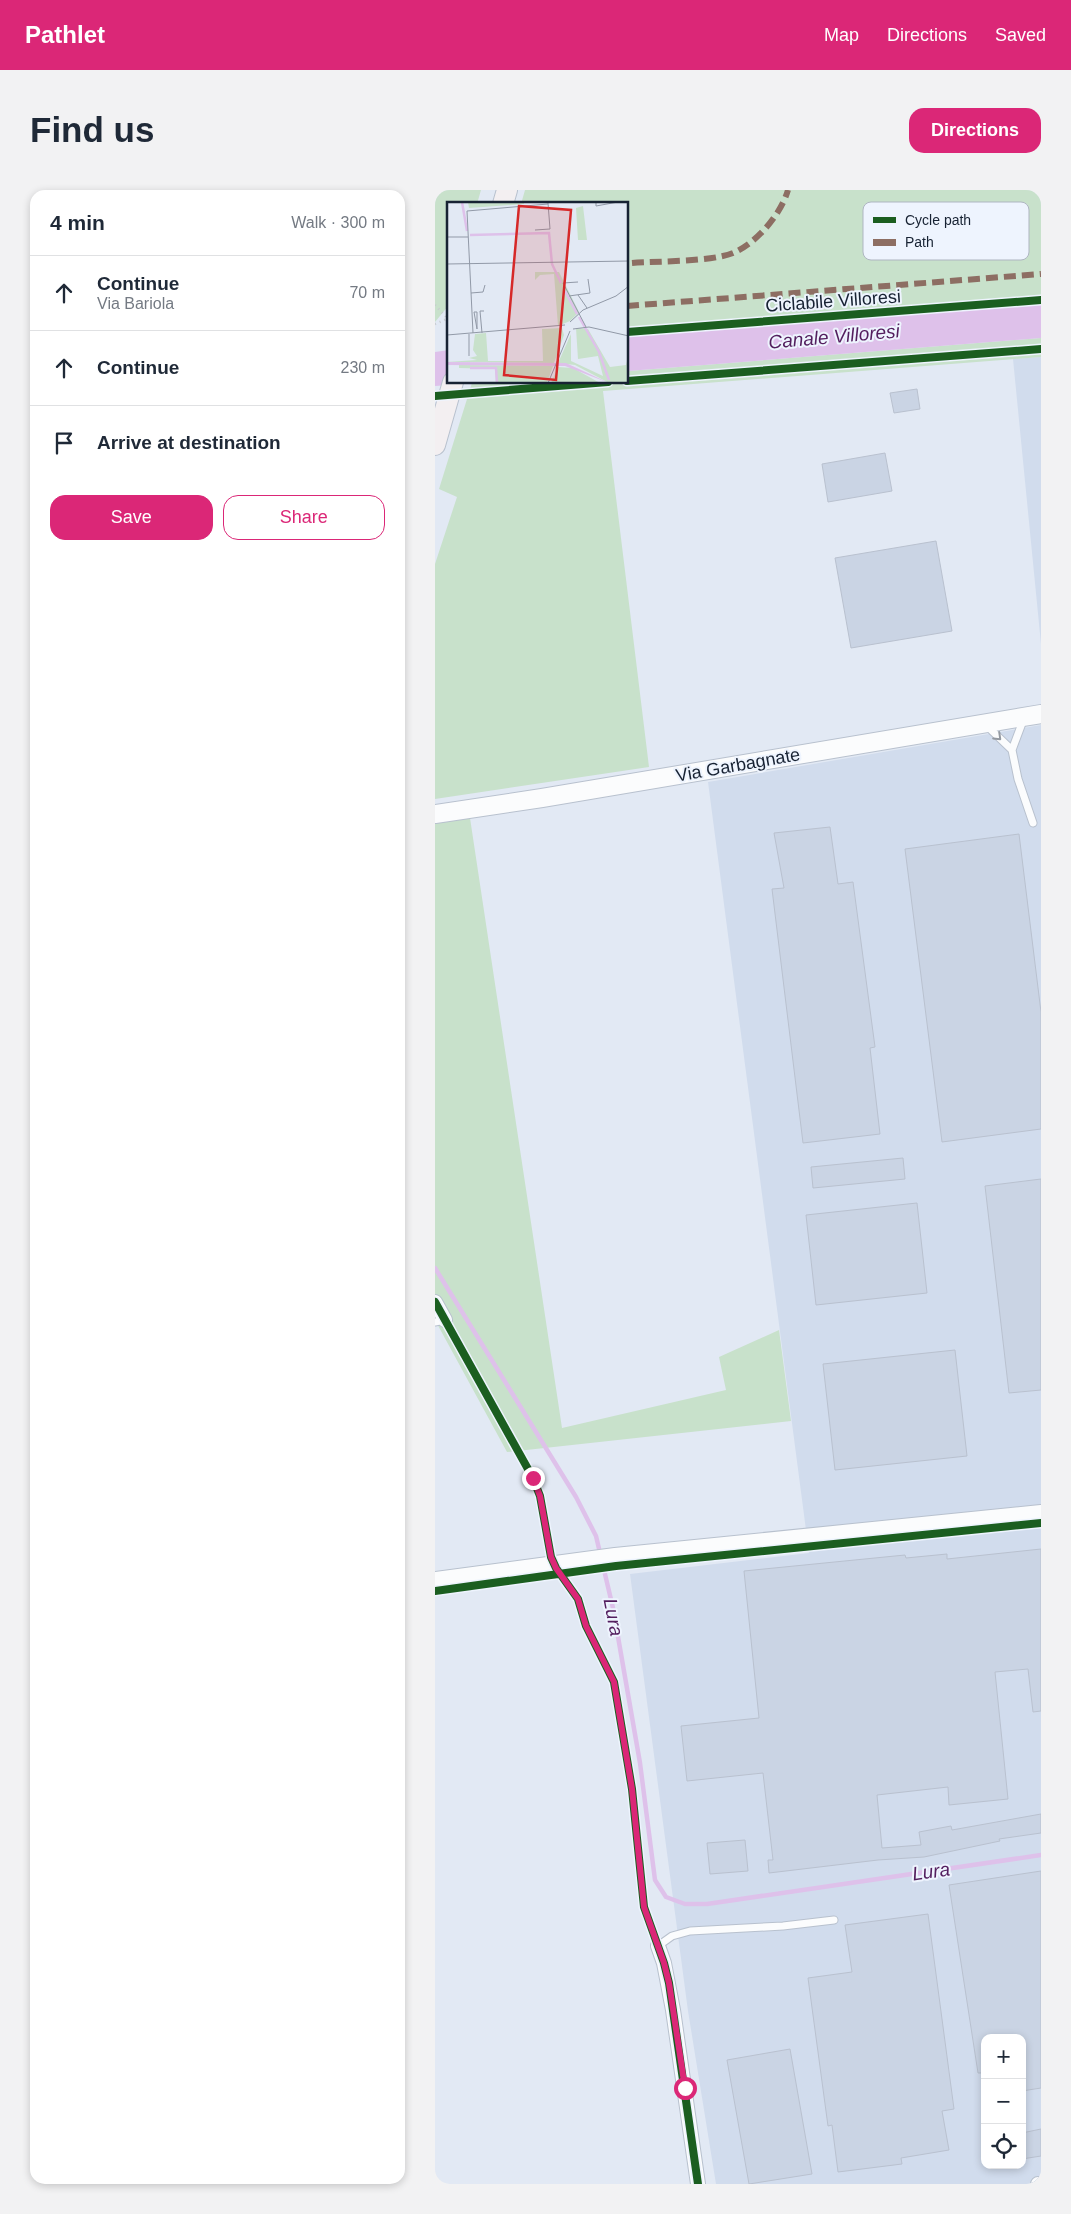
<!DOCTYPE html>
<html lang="en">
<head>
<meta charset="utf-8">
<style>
  :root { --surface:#fff; --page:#f2f2f3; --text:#1f2937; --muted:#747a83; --line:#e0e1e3; --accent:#db2777 }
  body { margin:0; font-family:Helvetica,sans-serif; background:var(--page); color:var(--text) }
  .controls { position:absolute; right:15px; bottom:15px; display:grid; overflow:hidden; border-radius:10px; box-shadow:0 2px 8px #0003 }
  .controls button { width:45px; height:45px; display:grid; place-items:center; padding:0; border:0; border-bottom:1px solid var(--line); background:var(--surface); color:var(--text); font:25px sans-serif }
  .stop { position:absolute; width:15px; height:15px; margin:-11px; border:4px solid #db2777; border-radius:50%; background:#fff }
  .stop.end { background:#db2777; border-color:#fff; box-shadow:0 1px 5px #0008 }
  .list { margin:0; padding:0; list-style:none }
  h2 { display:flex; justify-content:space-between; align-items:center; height:65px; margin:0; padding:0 20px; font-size:21px }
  h2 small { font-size:16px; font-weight:400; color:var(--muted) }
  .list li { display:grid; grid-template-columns:32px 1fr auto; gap:15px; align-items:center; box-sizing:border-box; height:75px; padding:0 20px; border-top:1px solid var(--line) }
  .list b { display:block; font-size:19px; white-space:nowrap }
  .list p { margin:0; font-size:16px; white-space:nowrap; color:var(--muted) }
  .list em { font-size:16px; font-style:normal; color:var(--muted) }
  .actions { display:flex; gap:10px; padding:15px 20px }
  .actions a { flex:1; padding:11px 0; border:1px solid var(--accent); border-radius:15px; text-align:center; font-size:18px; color:var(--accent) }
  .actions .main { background:var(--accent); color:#fff }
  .icon { flex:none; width:28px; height:28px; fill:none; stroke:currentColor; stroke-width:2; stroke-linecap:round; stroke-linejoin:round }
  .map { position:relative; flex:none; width:606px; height:1994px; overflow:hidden; border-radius:15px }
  header { display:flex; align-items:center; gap:30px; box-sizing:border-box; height:70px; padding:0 25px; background:var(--accent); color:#fff }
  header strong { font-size:24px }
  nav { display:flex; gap:28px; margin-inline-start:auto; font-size:18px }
  .intro { display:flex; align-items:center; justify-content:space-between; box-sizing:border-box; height:120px; padding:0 30px }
  h1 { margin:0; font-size:35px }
  .button { padding:12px 22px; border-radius:15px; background:var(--accent); color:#fff; font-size:18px; font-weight:700 }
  main { display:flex; gap:30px; padding:0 30px }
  aside { flex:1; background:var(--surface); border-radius:15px; box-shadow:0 2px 8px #0003 }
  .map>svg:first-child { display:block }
  .built { fill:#d1dced; fill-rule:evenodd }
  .green { fill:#c8e1cb }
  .water { fill:#dec1ea }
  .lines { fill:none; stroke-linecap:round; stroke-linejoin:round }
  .stream { stroke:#dec1ea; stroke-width:4.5 }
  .building { fill:#cad4e4; stroke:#b9c1cf }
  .service-casing { stroke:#b8c1ce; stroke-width:9 }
  .minor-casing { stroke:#b8c1ce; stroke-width:16 }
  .tertiary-casing { stroke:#b8c1ce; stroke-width:20 }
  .secondary-casing { stroke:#b8c1ce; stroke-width:22 }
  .path { stroke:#c7cacf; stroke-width:2.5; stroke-dasharray:1 4; stroke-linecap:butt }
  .service { stroke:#fbfcfd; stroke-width:7 }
  .minor { stroke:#fbfcfd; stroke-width:14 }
  .tertiary { stroke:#fbfcfd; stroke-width:18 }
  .secondary { stroke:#f3eff1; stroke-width:20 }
  .quiet { stroke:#8d6e63; stroke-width:6; stroke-dasharray:12 6; stroke-linecap:butt }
  .cycleway-casing { stroke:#eef4fe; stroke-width:11 }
  .cycleway { stroke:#1b5e20; stroke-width:8 }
  .oneway { stroke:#949aa2 }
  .route { stroke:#db2777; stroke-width:6 }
  .labels { text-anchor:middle; stroke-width:4; stroke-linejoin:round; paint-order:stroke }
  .street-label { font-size:18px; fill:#172233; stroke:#eef4fe }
  .water-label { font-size:19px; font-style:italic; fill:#531e5e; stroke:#eef4fe }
  .inset-river { fill:none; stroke:#dec1ea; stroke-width:2.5 }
  .inset-road { fill:none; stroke:#9199a7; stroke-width:1 }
  .view { fill:#d62828; fill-opacity:0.15; stroke:#d62828; stroke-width:2.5 }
  .inset-edge { fill:none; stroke:#172233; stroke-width:2.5 }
  .key { fill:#eef4fe; stroke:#aeb5c1; stroke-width:1 }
  .key-label { font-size:14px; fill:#172233 }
</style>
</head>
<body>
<header>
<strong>Pathlet</strong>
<nav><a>Map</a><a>Directions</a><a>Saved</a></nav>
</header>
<div class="intro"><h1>Find us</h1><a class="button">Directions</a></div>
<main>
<aside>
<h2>4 min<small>Walk · 300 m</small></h2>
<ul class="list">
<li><svg class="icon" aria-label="ahead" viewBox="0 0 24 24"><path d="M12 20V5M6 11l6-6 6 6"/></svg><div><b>Continue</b><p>Via Bariola</p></div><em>70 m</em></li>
<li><svg class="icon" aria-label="ahead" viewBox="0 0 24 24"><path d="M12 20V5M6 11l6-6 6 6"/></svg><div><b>Continue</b></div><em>230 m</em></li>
<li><svg class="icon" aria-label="arrive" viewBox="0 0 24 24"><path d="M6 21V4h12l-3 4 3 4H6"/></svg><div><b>Arrive at destination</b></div></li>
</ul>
<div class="actions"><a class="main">Save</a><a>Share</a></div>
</aside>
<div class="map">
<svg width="606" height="1994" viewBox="0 0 606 1994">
  <rect width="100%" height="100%" fill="#e2e9f4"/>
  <path class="built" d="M606,167v287l-28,-285z
    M606,535v1459h-325l-28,-173 -58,-437 179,-21 -101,-771zM550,1848h37v127h-37z"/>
  <path class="green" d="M0,0h46l-4,14h-28v101l-14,17z
    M90,0h516v113l-413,33 -1,-132h-106z
    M606,148v19l-438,34 46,376 -214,32v-235l22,-67 -18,-8 33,-106 155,-1 1,-11z
    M35,628l92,610 164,-38 -7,-33 60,-27 12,91 -284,31 -72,-132v-497z"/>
  <path class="water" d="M606,113v35l-413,33v-35z
    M14,160v32l27,1 -41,3v-34z"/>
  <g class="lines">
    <path class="stream" d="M0,1078l141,229 20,39 17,72 27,155 15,117 11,17 19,7h22l334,-49"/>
  </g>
  <path class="building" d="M482,199l3,20 -26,4 -4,-20z
    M450,263l7,38 -64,11 -6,-38z
    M501,351l16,90 -101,17 -16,-90z
    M395,637l8,57 15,-2 22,165 -5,1 10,86 -77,9 -31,-254 12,-1 -10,-55z
    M584,644l22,178v117l-99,13 -37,-293z
    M468,968l2,21 -92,9 -2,-21z
    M606,989v211l-32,3 -24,-207z
    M482,1013l10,90 -111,12 -10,-90z
    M520,1160l12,106 -132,14 -12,-106z
    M606,1359v162l-8,1 -5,-43 -33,3 13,127 -59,6 -1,-18 -71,8 5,53 39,-3 -2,-13 32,-6 1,4 89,-16v19l-42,6 1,2 -76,16 -46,3 -109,13 -1,-13h5l-10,-87 -76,8 -6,-55 78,-8 -15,-147 161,-16 1,3 41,-4v5z
    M310,1650l3,31 -38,3 -3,-31z
    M606,1681v217l-19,3v-53h-37v35h-7l-29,-188z
    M493,1724l26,195 -12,2 7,39 -48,8 1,6 -64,8 -6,-47 -4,1 -20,-148 44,-6 -7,-47z
    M355,1859l22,125 -63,10 -22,-124z
    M606,1939v27l-19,3v-26z"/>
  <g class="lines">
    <defs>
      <path id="service" d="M589,528l-12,32 6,29 15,44
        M552,536l25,24
        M0,1132l10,-2
        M223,1756l14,-10 18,-5 93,-5 51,-6"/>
      <path id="minor" d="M0,1112l10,18
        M0,1389l180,-24 426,-43
        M223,1756l6,17 9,47 25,174
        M603,1994h3"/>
      <path id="tertiary" d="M0,624l107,-16 499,-84"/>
      <path id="secondary" d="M68,14l4,-14
        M0,255l18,-63"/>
    </defs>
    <use href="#service" class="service-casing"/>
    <use href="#minor" class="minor-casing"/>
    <use href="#tertiary" class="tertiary-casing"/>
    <use href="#secondary" class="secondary-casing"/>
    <path class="path" d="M0,115l12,13
      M0,134l14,-6"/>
    <use href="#service" class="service"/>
    <use href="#minor" class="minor"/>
    <use href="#tertiary" class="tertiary"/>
    <use href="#secondary" class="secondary"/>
    <path class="quiet" d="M197,73c26,-2 78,-1 101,-10 24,-10 48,-39 55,-63
      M192,116l414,-32"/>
    <defs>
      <path id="cycleway" d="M192,142l414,-32
        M192,191l414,-32
        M0,206l173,-14
        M0,1112l98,176 7,18 11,61 5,11 22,31 8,27 28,56 18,107 12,118 20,56 5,20 29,201
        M0,1401l181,-25 425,-43"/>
    </defs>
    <use href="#cycleway" class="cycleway-casing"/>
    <use href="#cycleway" class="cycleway"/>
  </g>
  <defs><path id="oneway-chevron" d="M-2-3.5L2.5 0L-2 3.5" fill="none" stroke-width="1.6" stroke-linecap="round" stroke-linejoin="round" transform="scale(1.25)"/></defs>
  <use class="oneway" href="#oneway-chevron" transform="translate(563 547) rotate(44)"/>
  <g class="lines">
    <path class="route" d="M98,1288l7,18 11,61 5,11 22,31 8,27 28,56 18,107 12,118 20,56 5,20 16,105"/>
  </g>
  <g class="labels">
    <g class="street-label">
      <text transform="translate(398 111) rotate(-4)" y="6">Ciclabile Villoresi</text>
      <text transform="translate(303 575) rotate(-10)" y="6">Via Garbagnate</text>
    </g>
    <g class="water-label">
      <text transform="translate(399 146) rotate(-5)" y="7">Canale Villoresi</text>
      <text transform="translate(179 1427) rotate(79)" y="7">Lura</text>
      <text transform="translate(496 1681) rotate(-8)" y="7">Lura</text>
    </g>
  </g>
  <g transform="translate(12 12)">
    <rect width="181" height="181" fill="#e2e9f4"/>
    <path d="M21,0h56v2l-55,4zM136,4l4,34h-9l-2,-32zM88,70h24l20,40 -9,9 -12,5 -4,-52 -14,1 -5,5zM115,126l2,7 -10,28 -107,-1 30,-2 -8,-2 8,-2 -4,-6 2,-16 11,-1 2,28h55l-1,-32zM129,126l12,1 22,38 16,-2 2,-8 -1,26h-18l-34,-18 -17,-2 13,-29v27l32,15 -5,-20 -20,3zM12,163l94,1 -6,17h-51l-1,-14 -36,-1zM111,165l15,1 27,15h-49z" fill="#c8e1cb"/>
    <path d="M0,160l119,1 43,20 -44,-17 -118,-1z" fill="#dec1ea"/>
    <path class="inset-river" d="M15,0l5,29M23,33l79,-2 3,31 9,19M118,89l12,23M132,115l20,35 10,28M23,166h26l1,15"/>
    <path class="inset-road" d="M149,0v4l22,-4M88,28l15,-1 -2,-26M0,35h21M0,62l182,-3M131,80l-15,1 23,44M24,91l12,-1 2,-7M131,93l9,13M122,94l21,-3 -2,-14M27,110h3v17M27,110l3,17M123,120l13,-12 33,-14 13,-10M126,127l16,-2 40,9M26,131l-6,-122 81,-7M35,131l-2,-22h4M0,133l118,-10M22,154v-22M101,181l22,-52"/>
    <path class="view" d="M72,4l52,4 -15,170 -52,-5z"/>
    <rect width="181" height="181" class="inset-edge"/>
  </g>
  <rect x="428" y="12" width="166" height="58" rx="8" class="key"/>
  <rect x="438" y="27" width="23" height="6" fill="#1b5e20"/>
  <rect x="438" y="49" width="23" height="7" fill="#8d6e63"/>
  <g class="key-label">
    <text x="470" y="35">Cycle path</text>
    <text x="470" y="57">Path</text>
  </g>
</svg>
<div class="controls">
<button>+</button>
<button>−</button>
<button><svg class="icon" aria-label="locate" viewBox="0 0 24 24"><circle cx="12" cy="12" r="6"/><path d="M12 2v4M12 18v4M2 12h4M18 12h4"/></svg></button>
</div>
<div class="stop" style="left:250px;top:1898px"></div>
<div class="stop end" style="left:98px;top:1288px"></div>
</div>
</main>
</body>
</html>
